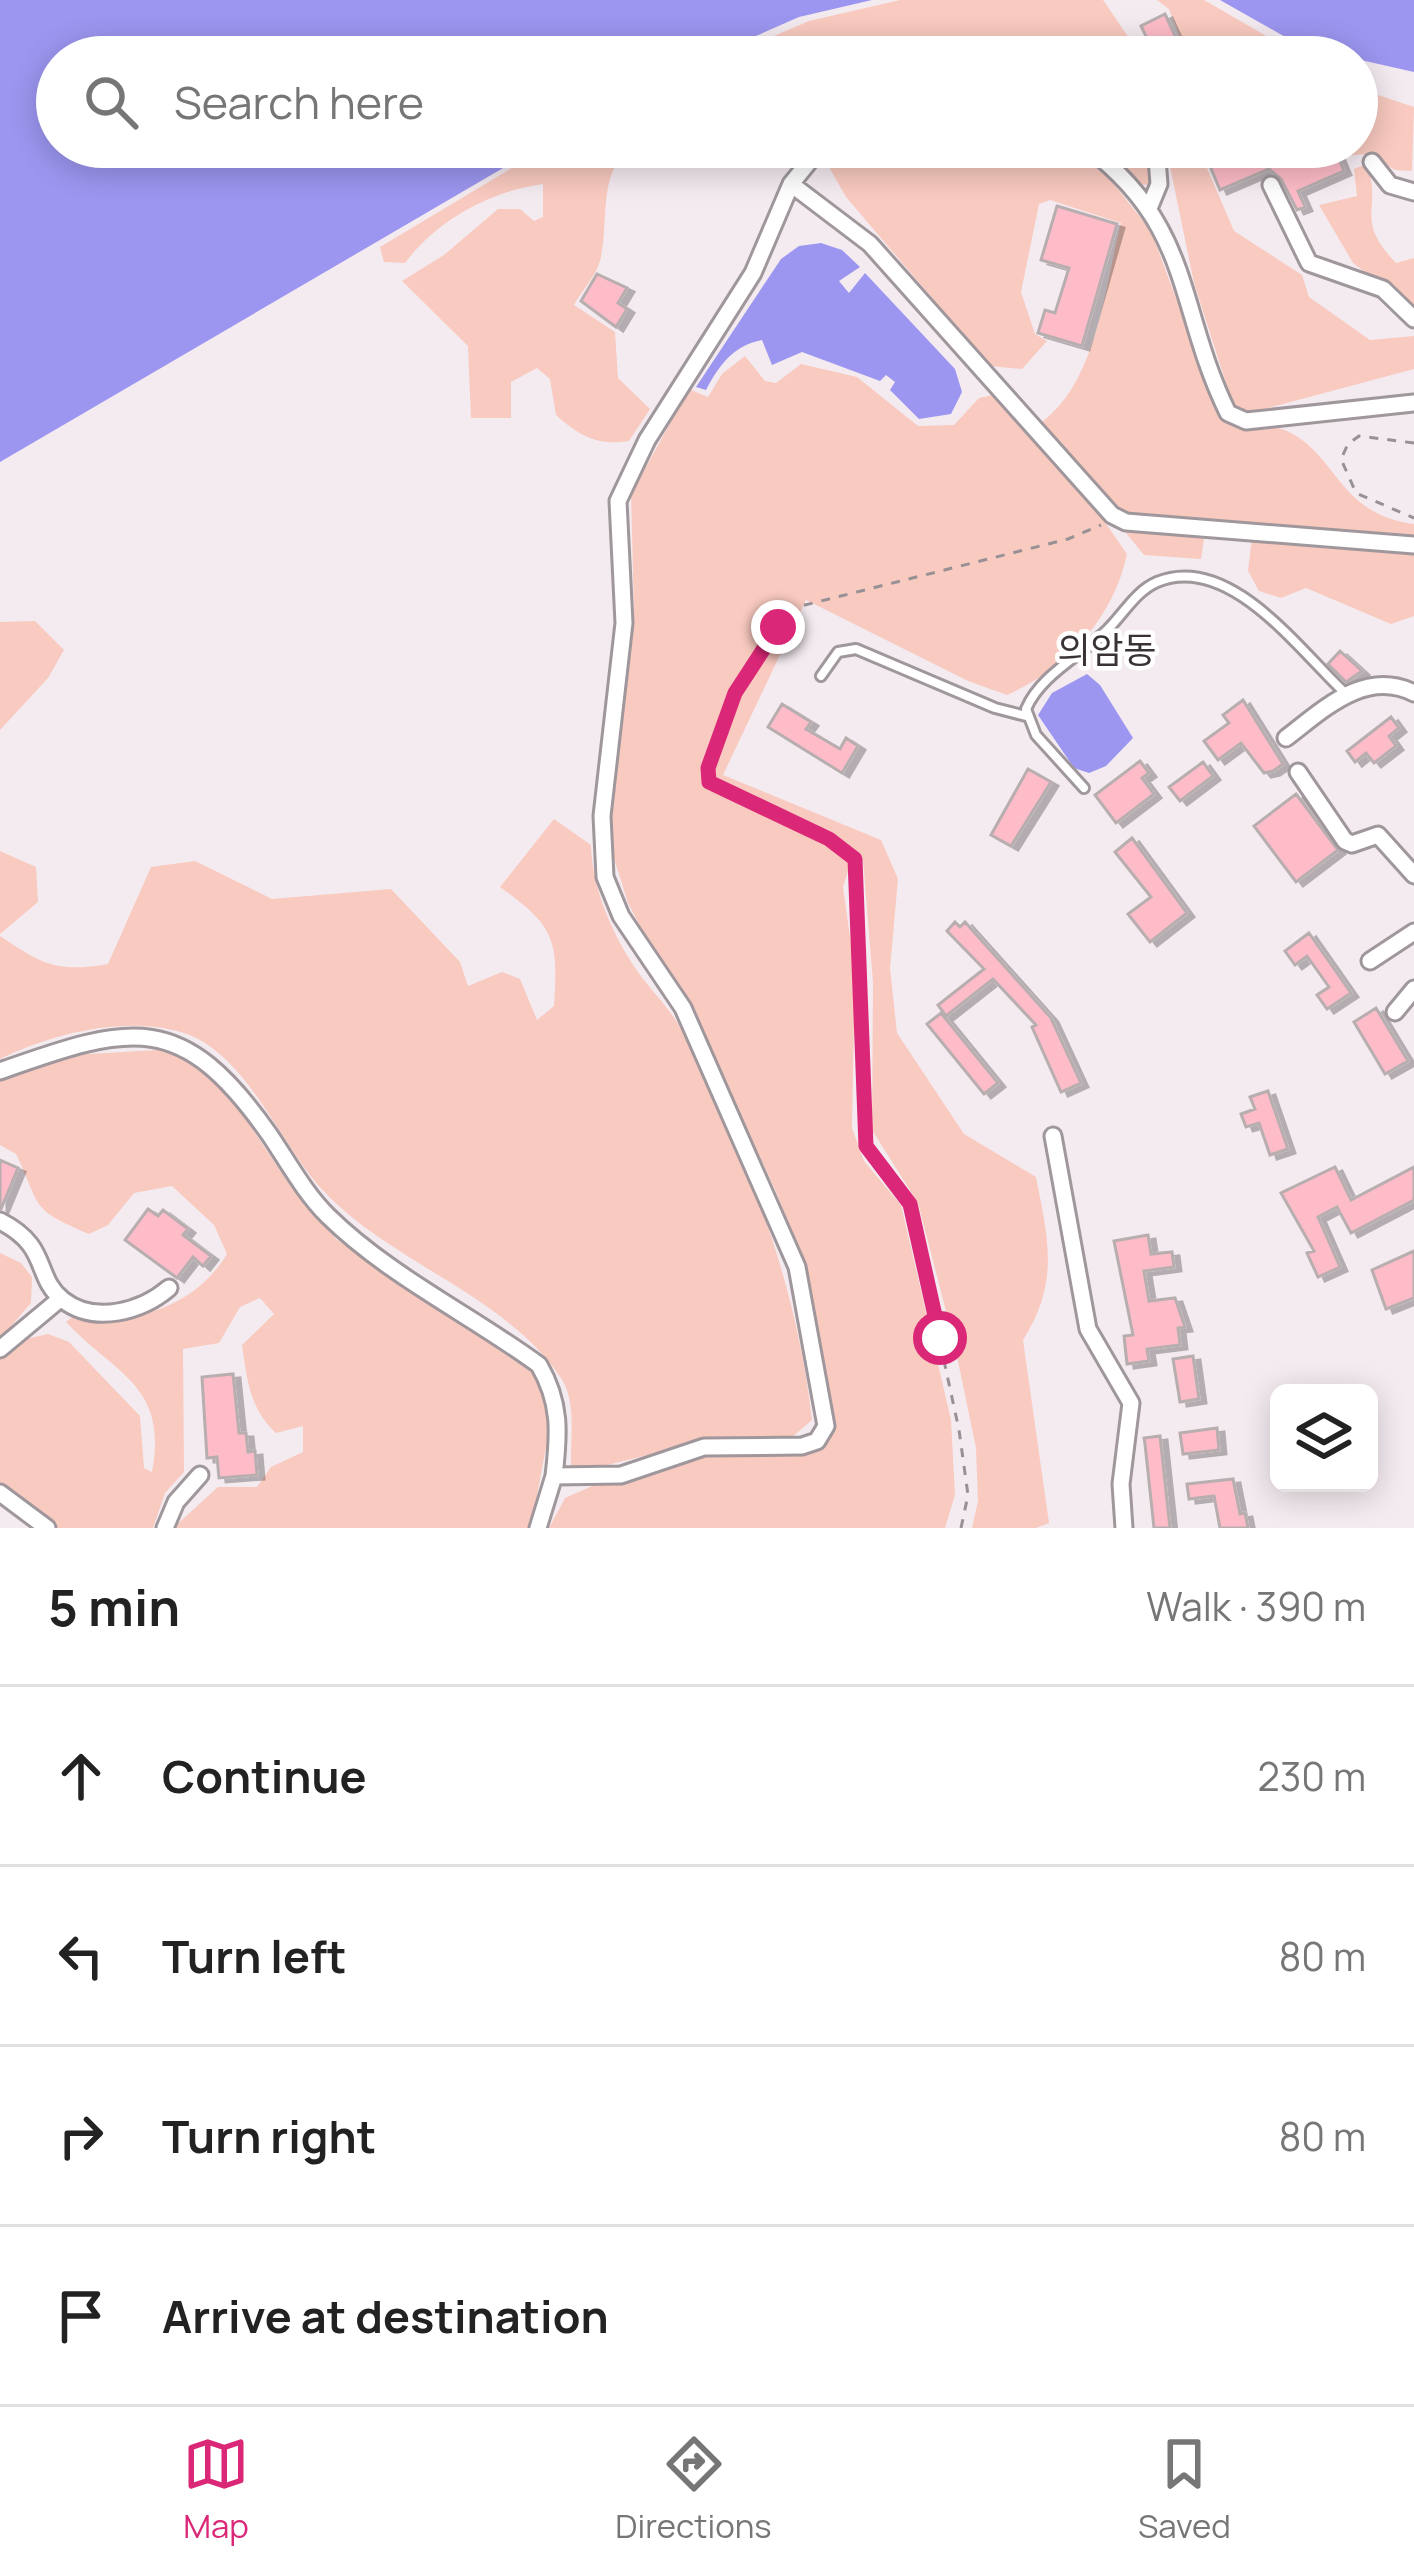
<!DOCTYPE html>
<html lang="en">
<head>
<meta charset="utf-8">
<style>
  :root { --surface:#fff; --page:#f6f6f6; --text:#222; --muted:#767676; --line:#e0e0e0; --accent:#db2777 }
  body { margin:0; font-family:Manrope,"Noto Sans KR",sans-serif; background:var(--page); color:var(--text) }
  .controls { position:absolute; right:36px; bottom:36px; display:grid; overflow:hidden; border-radius:18px; box-shadow:0 6px 30px #0003 }
  .controls button { width:108px; height:108px; display:grid; place-items:center; padding:0; border:0; border-bottom:3px solid var(--line); background:var(--surface); color:var(--text); font:60px sans-serif }
  .stop { position:absolute; width:36px; height:36px; margin:-27px; border:9px solid #db2777; border-radius:50%; background:#fff }
  .stop.end { background:#db2777; border-color:#fff; box-shadow:0 3px 12px #0008 }
  .list { margin:0; padding:0; list-style:none }
  h2 { display:flex; justify-content:space-between; align-items:center; height:156px; margin:0; padding:0 48px; font-size:51px }
  h2 small { font-size:39px; font-weight:400; color:var(--muted) }
  .list li { display:grid; grid-template-columns:78px 1fr auto; gap:36px; align-items:center; box-sizing:border-box; height:180px; padding:0 48px; border-top:3px solid var(--line) }
  .list b { display:block; font-size:45px; white-space:nowrap }
  .list em { font-size:39px; font-style:normal; color:var(--muted) }
  .icon { flex:none; width:66px; height:66px; fill:none; stroke:currentColor; stroke-width:2; stroke-linecap:round; stroke-linejoin:round }
  .map { position:relative; flex:none; width:1414px; height:1528px; overflow:hidden }
  .search { position:absolute; background:var(--surface); box-shadow:0 6px 30px #0003; left:36px; right:36px; top:36px; height:132px; display:flex; align-items:center; gap:30px; box-sizing:border-box; padding:0 42px; border-radius:66px; color:var(--muted); font-size:45px }
  .sheet { height:876px; background:var(--surface) }
  nav { display:flex; justify-content:space-around; align-items:center; box-sizing:border-box; height:168px; border-top:3px solid var(--line); background:var(--surface); font-size:33px; color:var(--muted) }
  nav a { display:grid; justify-items:center; gap:6px }
  nav .on { color:var(--accent) }
  .map>svg:first-child { display:block }
  .green { fill:#f9cabf }
  .water { fill:#9c96f0 }
  .building { fill:#febcc8; stroke:#b8aeb0; stroke-width:3; filter:url(#shadow) }
  .lines { fill:none; stroke-linecap:round; stroke-linejoin:round }
  .lane-casing { stroke:#9f979c; stroke-width:14 }
  .street-casing { stroke:#9f979c; stroke-width:21 }
  .path { stroke:#979195; stroke-width:3; stroke-dasharray:9 9; stroke-linecap:butt }
  .lane { stroke:#fff; stroke-width:8 }
  .street { stroke:#fff; stroke-width:15 }
  .route { stroke:#db2777; stroke-width:15 }
  .labels { text-anchor:middle; stroke-width:9; stroke-linejoin:round; paint-order:stroke }
  .quarter-label { font-size:36px; fill:#393236; stroke:#fff }
</style>
</head>
<body>
<div class="map">
<svg width="1414" height="1528" viewBox="0 0 1414 1528">
  <defs>
    <filter id="shadow"><feDropShadow dx="7" dy="4" stdDeviation="0" flood-color="#0004"/></filter>
  </defs>
  <rect width="100%" height="100%" fill="#f4ebf1"/>
  <path class="green" d="M900,0h203l39,57h-289l6,-4 -18,-9 -41,13h-76l85,-36z
    M1157,0h47l99,57h-143l23,-13 -14,-35z
    M1357,88l57,19 -2,64 -17,-1 -27,-16 -25,2 -5,-9h19z
    M547,147h86c-38,23 -22,81 -34,117 -5,14 -18,28 -25,41l41,27 3,46 32,31 -21,32c-31,5 -50,-5 -73,-26l-6,-36 -13,-11 -26,14v36h-40l-3,-72 -66,-65 42,-26 54,-46h22l14,12 9,-4v-33c-52,7 -106,36 -138,79l-21,-1 -4,-15z
    M837,147h229l43,31 42,53 68,183c24,20 45,6 70,18 49,24 49,82 125,92v17l-298,-30 -74,-89c56,-43 62,-133 79,-199l-71,-23 -11,4 -18,88 14,42 12,7 -25,28 -32,-3 -144,-169 -17,-30z
    M1096,147h55l-2,38 -12,-1z
    M1166,147h32l36,84 68,44 7,22 61,43 44,-4v33l-168,45 -12,-6 -40,-125z
    M1367,164c16,46 -14,54 29,99l18,-5v51l-61,-46 -34,-58 38,-9 -3,-27z
    M745,356l20,25 11,2 25,-19 56,13 61,49 36,-1 25,-27 14,-3 96,104 38,55c-14,65 -60,114 -120,141l-39,-14 -162,-81 -83,175 158,65 17,39 -8,89 7,65 67,101 72,43c13,65 23,106 -13,163l26,183 -13,5h-64l6,-27 -2,-53 -22,-106 -36,-139 -46,-73 1,-148 -10,-122 -9,-7 -11,34 12,85 -3,156 12,33 37,44 50,215 4,75 -10,33h-396l16,-30 34,-15 108,-29 117,-6 10,-33 -30,-151 -28,-72 -88,-191 -35,-50 -25,-48 -15,-48 -2,-56 23,-188 -3,-117 58,-105 19,8 14,-23z
    M1130,528l75,3 -4,28 -57,-4 -18,-22z
    M1252,538l162,16v62l-23,8 -85,-36 -25,10 -22,-7 -11,-20z
    M35,621l29,29 -16,28 -48,52v-108z
    M554,819l37,26c1,44 22,91 47,127 14,20 33,37 44,59 65,125 114,248 130,389l-21,18 -78,1 -122,30 -20,-2c-1,-28 6,-65 -10,-89 -58,-86 -175,-116 -243,-193 -40,-46 -71,-128 -131,-151 -57,-20 -135,-1 -187,25v-123c42,28 56,37 108,28l43,-97 44,-6 77,38 119,-10 69,73 8,24 34,-14 18,7 17,41 17,-14c4,-66 2,-79 -54,-119z
    M0,851l36,16 2,35 -38,32z
    M157,1050l36,11 32,27 66,99 45,52 201,137 14,44 -20,108h-358l45,-41h39l14,-20 32,-15v-26l-27,7c-26,-24 -29,-53 -34,-88l32,-31 -14,-16 -20,9 -21,36 -36,6 1,123 -19,21 -12,35h-99l-54,-43v-128l26,-18 22,-5 21,8 71,74 4,52 8,4c16,-87 -35,-96 -86,-150l8,-6c60,9 120,-8 153,-62l-13,-29 -42,-39 -38,7 -26,32 -19,9c-61,-26 -47,-26 -73,-80l-16,-9v-64l72,-26z
    M0,1253l21,10 11,14 -1,26 -31,36z"/>
  <path class="water" d="M0,0h872l-73,17 -91,40h-651v90h482l-539,315z
    M1220,0h194v72l-111,-25z
    M821,243l21,7 18,17 -21,14 10,12 16,-20 90,96 7,23 -11,22 -32,5 -29,-29 5,-8 -9,-7 -6,6 -78,-29 -30,13 -10,-25c-29,5 -44,27 -56,50l-10,-3 85,-128 18,-13z
    M1087,674l13,11 33,53 -27,28 -17,7 -15,-5 -36,-53 14,-22z"/>
  <path class="building" d="M1165,14l12,26 -24,11 -12,-25z
    M1202,147h132l10,24 -46,20 7,16 -8,3 -16,-31 -12,-10 -49,21z
    M1057,206l60,18 -35,122 -44,-13 7,-23 10,3 14,-45 -28,-8z
    M597,274l30,14 -9,15 9,6 -11,18 -35,-26z
    M1340,651l22,20 -16,11 -18,-18z
    M1243,700l40,64 -10,7 -9,2 -23,-30 -23,17 -14,-19 25,-18 -6,-8z
    M782,704l29,18 -5,7 34,20 6,-11 12,8 -16,27 -74,-46z
    M1391,717l8,11 -10,8 7,10 -22,17 -8,-10 -11,9 -8,-11z
    M1140,761l9,12 -7,5 12,16 -38,29 -21,-28z
    M1203,762l10,14 -33,25 -11,-14z
    M1028,769l23,13 -40,64 -20,-11z
    M1296,794l42,56 -42,32 -42,-56z
    M1132,838l55,75 -37,29 -22,-28 23,-17 -36,-45z
    M955,922l5,5 5,-5 86,96 30,65 -20,9 -29,-65 4,-2 -43,-46 -47,37 -8,-11 46,-36 -37,-38z
    M1309,933l42,60 -24,16 -10,-14 12,-8 -22,-31 -12,9 -10,-14z
    M1376,1008l32,53 -23,13 -31,-52z
    M941,1013l57,70 -14,11 -57,-70z
    M1268,1091l20,58 -18,6 -11,-32 -13,4 -5,-13 14,-5 -5,-12z
    M0,1160l18,8 -17,41h-1z
    M1335,1167l16,33 63,-33v33l-63,33 -14,-26 -19,10 22,50 -22,10 -11,-24 7,-2 -33,-58z
    M148,1209l10,7 5,-6 25,19 -5,6 28,21 -8,10 -10,-9 -16,21 -52,-38z
    M1148,1235l3,19 21,-2 2,15 -30,4 5,30 26,-3 10,29 -7,1 2,17 -33,4 2,12 -22,3 -3,-28 9,-1 -19,-94z
    M1414,1251v47l-28,11 -14,-39z
    M1193,1356l6,43 -19,3 -7,-43z
    M233,1374l6,59h7l2,19 7,-1 2,24 -38,3 -2,-21 -10,1 -5,-81z
    M1217,1428l2,22 -36,4 -3,-21z
    M1160,1436l10,92h-16l-9,-84 -1,-6z
    M1233,1479l7,35 5,-1 3,15h-28l-6,-32 -25,3 -2,-15z"/>
  <g class="lines">
    <defs>
      <path id="lane" d="M821,676l17,-24 18,-3 139,59 31,8
        M1084,788l-48,-53 -10,-26c14,-33 52,-52 78,-76 18,-16 30,-41 53,-51 72,-30 142,68 188,111"/>
      <path id="street" d="M1087,147c107,80 89,160 141,266l18,8 168,-18
        M1372,162l18,23 24,7
        M791,184l79,60 242,271 14,7 288,23
        M1271,185l38,78 74,26 31,30
        M1150,206l9,-22 -3,-37
        M1286,738c37,-28 79,-70 128,-45
        M1298,772l47,69 7,3 26,-9 36,40
        M1370,961l44,-29
        M1395,1012l19,-23
        M0,1071c132,-47 182,-61 269,63 19,28 35,58 59,82 61,60 143,99 211,149 22,38 20,68 15,111
        M1053,1136l35,193 43,74 -10,81 3,44
        M0,1221c51,26 33,55 63,79 32,25 79,11 106,-12
        M0,1349l60,-50
        M0,1493l47,35
        M165,1528l11,-26 24,-27
        M538,1528l16,-52 67,-1 83,-28 98,-1 15,-5 9,-15 -29,-159 -114,-259 -62,-92 -16,-39 -3,-61 22,-193 -6,-122 29,-61 106,-167 38,-89 30,-37"/>
    </defs>
    <use href="#lane" class="lane-casing"/>
    <use href="#street" class="street-casing"/>
    <path class="path" d="M1414,443l-55,-7 -11,8 -7,15 15,34 58,25
      M961,1528l7,-33 -9,-65 -49,-226 -44,-58 -11,-287 -26,-20 -114,-52 -7,-19 44,-107 45,-54 271,-68 33,-14"/>
    <use href="#lane" class="lane"/>
    <use href="#street" class="street"/>
  </g>
  <g class="lines">
    <path class="route" d="M778,627l-43,66 -27,75 1,14 120,57 26,20 11,287 44,58 30,134"/>
  </g>
  <g class="labels">
    <g class="quarter-label">
      <text x="1107" y="663">의암동</text>
    </g>
  </g>
</svg>
<div class="controls">
<button><svg class="icon" aria-label="layers" viewBox="0 0 24 24"><path d="M12 4l9 5-9 5-9-5zM3 14l9 5 9-5"/></svg></button>
</div>
<div class="stop" style="left:940px;top:1338px"></div>
<div class="stop end" style="left:778px;top:627px"></div>
<div class="search"><svg class="icon" aria-label="search" viewBox="0 0 24 24"><circle cx="10" cy="10" r="6"/><path d="M15 15l6 6"/></svg>Search here</div>
</div>
<section class="sheet">
<h2>5 min<small>Walk · 390 m</small></h2>
<ul class="list">
<li><svg class="icon" aria-label="ahead" viewBox="0 0 24 24"><path d="M12 20V5M6 11l6-6 6 6"/></svg><div><b>Continue</b></div><em>230 m</em></li>
<li><svg class="icon" aria-label="left" viewBox="0 0 24 24"><path d="M17 20v-9H6M10 6l-5 5 5 5"/></svg><div><b>Turn left</b></div><em>80 m</em></li>
<li><svg class="icon" aria-label="right" viewBox="0 0 24 24"><path d="M7 20v-9h11M14 6l5 5-5 5"/></svg><div><b>Turn right</b></div><em>80 m</em></li>
<li><svg class="icon" aria-label="arrive" viewBox="0 0 24 24"><path d="M6 21V4h12l-3 4 3 4H6"/></svg><div><b>Arrive at destination</b></div></li>
</ul>
</section>
<nav>
<a class="on"><svg class="icon" aria-label="map" viewBox="0 0 24 24"><path d="M3 6l6-2 6 2 6-2v14l-6 2-6-2-6 2zM9 4v14M15 6v14"/></svg>Map</a>
<a><svg class="icon" aria-label="directions" viewBox="0 0 24 24"><path d="M12 3l9 9-9 9-9-9zM9 14v-3h6M13 9l2 2-2 2"/></svg>Directions</a>
<a><svg class="icon" aria-label="saved" viewBox="0 0 24 24"><path d="M7 4h10v16l-5-4-5 4z"/></svg>Saved</a>
</nav>
</body>
</html>
